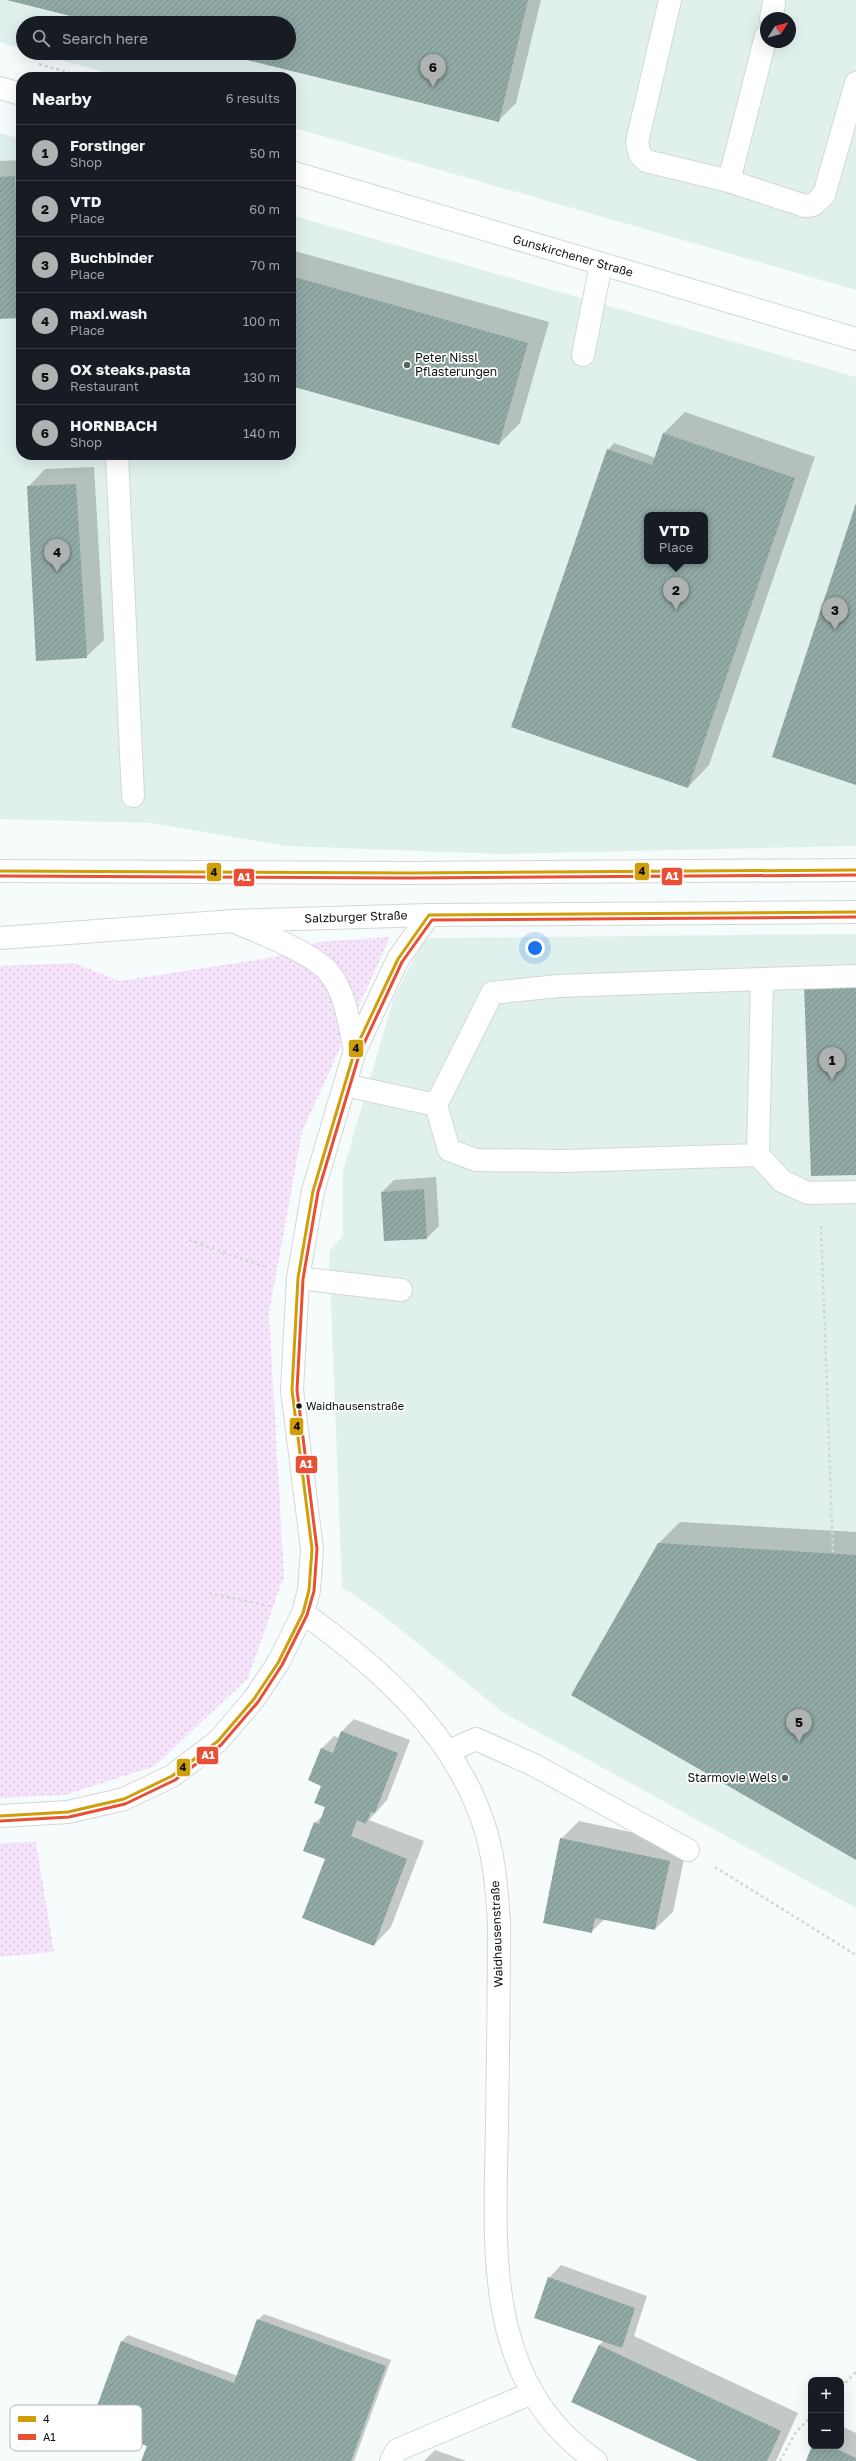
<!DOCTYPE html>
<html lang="en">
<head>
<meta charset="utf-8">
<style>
  :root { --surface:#171b24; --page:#242831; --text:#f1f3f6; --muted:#9ea1a6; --line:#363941; --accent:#afb2b3 }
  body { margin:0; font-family:"Golos Text",sans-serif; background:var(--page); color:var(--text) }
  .controls { position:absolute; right:12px; bottom:12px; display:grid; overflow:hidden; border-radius:8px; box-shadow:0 4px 16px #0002 }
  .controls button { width:36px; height:36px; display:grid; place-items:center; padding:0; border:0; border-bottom:1px solid var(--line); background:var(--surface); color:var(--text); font:20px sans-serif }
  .compass { position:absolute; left:760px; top:12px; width:36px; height:36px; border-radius:50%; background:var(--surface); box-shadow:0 4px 16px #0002; rotate:54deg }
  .you { position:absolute; left:535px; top:948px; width:14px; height:14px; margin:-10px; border:3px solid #fff; border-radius:50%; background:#1a73e8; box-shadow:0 0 0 6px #1a73e833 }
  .badge { display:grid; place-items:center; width:26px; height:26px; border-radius:50%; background:var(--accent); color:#111; font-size:13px; font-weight:700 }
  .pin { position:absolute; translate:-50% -33px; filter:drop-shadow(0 1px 2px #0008) }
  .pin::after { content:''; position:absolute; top:21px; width:14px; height:12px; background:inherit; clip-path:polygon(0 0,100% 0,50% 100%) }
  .popup { position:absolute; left:644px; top:512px; width:64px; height:52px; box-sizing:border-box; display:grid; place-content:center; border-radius:8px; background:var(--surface); filter:drop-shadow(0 1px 3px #0005); font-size:13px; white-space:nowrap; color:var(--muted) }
  .popup b { font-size:15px; color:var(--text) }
  .popup::after { content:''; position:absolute; left:50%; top:100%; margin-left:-8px; border:8px solid transparent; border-top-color:var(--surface) }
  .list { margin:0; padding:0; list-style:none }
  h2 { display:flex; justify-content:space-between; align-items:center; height:52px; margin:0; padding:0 16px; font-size:17px }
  h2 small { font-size:13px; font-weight:400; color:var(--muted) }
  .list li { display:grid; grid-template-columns:26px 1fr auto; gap:12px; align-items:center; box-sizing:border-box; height:56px; padding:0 16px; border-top:1px solid var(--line) }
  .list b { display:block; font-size:15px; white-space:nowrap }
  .list p { margin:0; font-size:13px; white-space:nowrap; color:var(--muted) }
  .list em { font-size:13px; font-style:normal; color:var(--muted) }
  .icon { flex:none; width:22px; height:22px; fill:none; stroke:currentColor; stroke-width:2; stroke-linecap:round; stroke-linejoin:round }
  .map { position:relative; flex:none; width:856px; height:2461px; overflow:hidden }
  .search { position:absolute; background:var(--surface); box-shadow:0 4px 16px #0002; left:16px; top:16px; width:280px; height:44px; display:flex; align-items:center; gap:10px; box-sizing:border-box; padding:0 14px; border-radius:22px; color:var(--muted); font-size:15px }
  .panel { position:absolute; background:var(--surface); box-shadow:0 4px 16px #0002; left:16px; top:72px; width:280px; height:388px; border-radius:16px }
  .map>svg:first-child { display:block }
  .built { fill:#e0f0ec; fill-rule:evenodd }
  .grass { fill:url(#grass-dots) }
  .shadow { fill:#0003; fill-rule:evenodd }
  .building { fill:url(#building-hatch); fill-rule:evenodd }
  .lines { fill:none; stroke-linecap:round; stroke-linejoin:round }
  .lane-casing { stroke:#d2d8d7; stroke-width:24 }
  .street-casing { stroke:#d2d8d7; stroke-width:24 }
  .primary-casing { stroke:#d2d8d7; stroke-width:24 }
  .path { stroke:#d5d7d6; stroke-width:2.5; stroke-dasharray:3 3; stroke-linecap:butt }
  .lane { stroke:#fefffe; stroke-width:22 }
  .street { stroke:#fefffe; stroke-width:22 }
  .primary { stroke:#fefffe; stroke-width:22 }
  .bus-1-casing { stroke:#fff; stroke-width:6 }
  .bus-2-casing { stroke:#fff; stroke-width:6 }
  .bus-1 { stroke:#d09e09; stroke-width:3 }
  .bus-2 { stroke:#e94f35; stroke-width:3 }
  .poi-dot { fill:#5e6362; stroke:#fff; stroke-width:1.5 }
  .bus-dot { fill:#0d1110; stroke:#fff; stroke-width:1.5 }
  .labels { text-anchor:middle; stroke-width:3.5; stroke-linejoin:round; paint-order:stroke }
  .bus-label { font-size:11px; fill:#0d1110; stroke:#fff; text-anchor:start }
  .street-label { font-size:12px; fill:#0d1110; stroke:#fff }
  .poi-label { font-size:12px; fill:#0d1110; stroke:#fff; text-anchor:start }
  .key { fill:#fff; stroke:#b6b8b7; stroke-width:1 }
  .key-label { font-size:11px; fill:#0d1110 }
  .line-badge { stroke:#fff; stroke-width:1.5 }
  .badge-label { font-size:11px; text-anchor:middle; font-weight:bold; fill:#fff }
  .pale-badge-label { font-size:11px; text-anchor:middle; font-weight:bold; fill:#111 }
</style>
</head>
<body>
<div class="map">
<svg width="856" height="2461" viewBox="0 0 856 2461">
  <defs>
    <pattern id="grass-dots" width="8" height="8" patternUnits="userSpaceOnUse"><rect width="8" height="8" fill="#f5e4fc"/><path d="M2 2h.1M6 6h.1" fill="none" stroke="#d1c3d7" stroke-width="1.8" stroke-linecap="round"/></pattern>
    <pattern id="building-hatch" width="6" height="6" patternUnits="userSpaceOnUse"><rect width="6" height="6" fill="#91aaa6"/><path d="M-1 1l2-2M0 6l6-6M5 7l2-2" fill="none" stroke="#7c918e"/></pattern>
  </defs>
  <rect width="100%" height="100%" fill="#f5fcfb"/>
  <path class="built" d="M0,0h856v290l-565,-163v-50h-171l-83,-24h252v-30h-266v26l-23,-7zM766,18h24v24h-24z
    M0,133l21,6v316h270v-240l565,162v469l-356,8 -214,-8 -135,-23 -151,-4zM647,515h58v46h-58z
    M856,934v974l-352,-195 -123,-99 -39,-27 -13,-336 14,-15v-65l51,-174 31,-59z"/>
  <path class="grass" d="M390,937l-88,195 -33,181 15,263 -36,102 -93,88 -90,29 -65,3v-832l74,-3 46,18 155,-24 43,-15z
    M36,1842l18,110 -54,5v-114z"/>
  <path class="shadow" d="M9,0h532l-25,103 -17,17 -275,-67h65v-30h-187z
    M21,160v157l-21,1v-157z
    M291,250l258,72 -29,101 -21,21 -208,-59z
    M685,412l130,45 -106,308 -21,22 -80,-337 6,-7 42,15 8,-25zM647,515h58v46h-58z
    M94,467l10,173 -18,17 -58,-170 17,-18z
    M436,1177l3,49 -12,12 -45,-46 12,-12z
    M680,1522l176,10v327l-197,-316z
    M354,1719l56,21 -23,60 -18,20 55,21 -33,86 -17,18 -48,-87 -11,-35 8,-8 3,-9 -4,-21v-37l12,-12 5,2 3,-7z
    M579,1821l108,23 -14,68 -18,17 -50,-10 -14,13 -30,-93z
    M561,2265l86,31 -13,40 164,77 -22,48h-76l-101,-116 5,-4 -55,-63z
    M264,2314l127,46 -37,101h-212l6,-15 -56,-21 30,-84 6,-6 110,41 20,-56z
    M841,2426l15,7v28h-49l7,-15h27z
    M435,2450l31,11h-42z"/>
  <path class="building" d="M7,0h521l-29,122 -277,-68 67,-1v-30h-191z
    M15,176l6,142 -21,1v-142z
    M291,276l237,67 -29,102 -208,-59z
    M663,433l132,45 -107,310 -177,-61 96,-278 45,16zM647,515h58v46h-58z
    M76,484l11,174 -51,3 -9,-175z
    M856,503v282l-84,-28z
    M856,984v191l-45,1 -7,-190z
    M424,1189l3,50 -43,2 -3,-49z
    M658,1543l198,12v305l-285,-165z
    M341,1731l57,22 -23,60 -4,-1 -5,12 -9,-4 -6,16 56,23 -33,87 -72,-28 23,-59 -22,-8 11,-29 5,2 6,-17 -11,-4 7,-17 -13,-6 13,-32 12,5z
    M560,1838l110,23 -15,69 -60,-12 -3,15 -49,-10z
    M548,2277l87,31 -13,40 -88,-30z
    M257,2319l129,47 -35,95h-210l6,-15 -57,-21 31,-84 113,42z
    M599,2345l182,86 -14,30h-69l-127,-59z
    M812,2446h18l26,12v3h-50z"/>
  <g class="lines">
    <defs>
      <path id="lane" d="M670,0l-33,142 3,13 6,6 83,20 76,25 8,-1 11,-10 32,-112
        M771,18l3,-15
        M729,181l37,-145
        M583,355l18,-91
        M117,455l16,341
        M762,979l94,-3
        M345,1085l91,20 56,-112 66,-7 204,-7 -4,176 24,26 26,12 48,-1
        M436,1105l13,45 27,10 89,1 193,-6
        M298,1278l103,12
        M449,1751l27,-12 58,26 154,85
        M391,2461l6,-11 135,-57"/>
      <path id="street" d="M0,88l21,6
        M291,172l565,167
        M233,921c24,11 82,32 97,53 16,20 19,51 25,76
        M303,1613c79,56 157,126 184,222 8,29 10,58 12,87 0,68 -1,135 -2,203 -2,122 -15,257 99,336
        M0,1816l68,-4 56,-13 48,-23 46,-35 36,-42 24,-36 25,-50 6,-23 3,-41 -20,-159 6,-112 15,-87 42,-141 43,-91 31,-44"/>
      <path id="primary" d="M0,871l410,2 446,-3
        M0,938l233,-17 196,-6 427,-3"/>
    </defs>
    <use href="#lane" class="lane-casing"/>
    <use href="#street" class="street-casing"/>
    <use href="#primary" class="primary-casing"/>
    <path class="path" d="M39,64l45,13
      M821,1226l12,326
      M189,1240l77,27
      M209,1593l60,13
      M715,1867l141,88
      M841,2387l15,-15
      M780,2461l16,-29 15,-15"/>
    <use href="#lane" class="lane"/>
    <use href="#street" class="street"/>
    <use href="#primary" class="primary"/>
    <defs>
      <path id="bus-1" d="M0,871l410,2 446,-3
        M0,1816l68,-4 56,-13 48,-23 46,-35 36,-42 24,-36 25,-50 6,-23 3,-41 -20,-159 6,-112 15,-87 42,-141 43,-91 31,-44 427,-3"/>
      <path id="bus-2" d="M0,876l410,2 446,-3
        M0,1821l69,-4 56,-13 50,-24 46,-35 37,-43 24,-37 25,-50 7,-24 3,-42 -20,-159 6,-111 15,-87 42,-140 42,-90 30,-42 424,-3"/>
    </defs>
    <use href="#bus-1" class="bus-1-casing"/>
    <use href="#bus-2" class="bus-2-casing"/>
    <use href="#bus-1" class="bus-1"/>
    <use href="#bus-2" class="bus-2"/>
  </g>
  <g class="poi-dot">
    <circle cx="407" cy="365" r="4"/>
    <circle cx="785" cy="1778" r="4"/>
  </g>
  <circle class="bus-dot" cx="299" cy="1406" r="3.5"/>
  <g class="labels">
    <g class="bus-label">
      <text x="306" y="1410">Waidhausenstraße</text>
    </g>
    <g class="street-label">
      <text transform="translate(573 256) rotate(16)" y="4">Gunskirchener Straße</text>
      <text transform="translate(356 917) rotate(-2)" y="4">Salzburger Straße</text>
      <text transform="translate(497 1934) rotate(-92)" y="4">Waidhausenstraße</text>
    </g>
    <g class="poi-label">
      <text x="415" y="362">Peter Nissl<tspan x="415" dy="14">Pflasterungen</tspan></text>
      <text x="777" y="1782" text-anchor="end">Starmovie Wels</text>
    </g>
  </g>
  <rect x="10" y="2405" width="132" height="46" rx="6" class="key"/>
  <rect x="18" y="2416" width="18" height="6" fill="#d09e09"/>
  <rect x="18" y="2434" width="18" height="6" fill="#e94f35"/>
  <g class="key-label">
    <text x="43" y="2423">4</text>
    <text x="43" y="2441">A1</text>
  </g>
  <g class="line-badge">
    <rect x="634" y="862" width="16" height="19" rx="4" fill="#d09e09"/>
    <rect x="206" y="862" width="16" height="20" rx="4" fill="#d09e09"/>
    <rect x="661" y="867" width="22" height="19" rx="4" fill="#e94f35"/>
    <rect x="233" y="868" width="22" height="19" rx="4" fill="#e94f35"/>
    <rect x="348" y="1039" width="16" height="19" rx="4" fill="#d09e09"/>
    <rect x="289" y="1417" width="15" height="19" rx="4" fill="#d09e09"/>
    <rect x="295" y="1455" width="23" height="19" rx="4" fill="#e94f35"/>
    <rect x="196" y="1746" width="23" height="19" rx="4" fill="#e94f35"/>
    <rect x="176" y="1758" width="15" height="19" rx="4" fill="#d09e09"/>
  </g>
  <g class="badge-label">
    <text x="672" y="880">A1</text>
    <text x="244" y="881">A1</text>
    <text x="306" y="1468">A1</text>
    <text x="208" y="1759">A1</text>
  </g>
  <g class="pale-badge-label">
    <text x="642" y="875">4</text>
    <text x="214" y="876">4</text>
    <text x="356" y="1052">4</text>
    <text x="297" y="1430">4</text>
    <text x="183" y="1771">4</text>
  </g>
</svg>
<div class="controls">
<button>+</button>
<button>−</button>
</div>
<svg class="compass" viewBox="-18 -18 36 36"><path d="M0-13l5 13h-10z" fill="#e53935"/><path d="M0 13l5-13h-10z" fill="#9ea1a6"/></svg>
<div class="you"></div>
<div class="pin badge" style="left:832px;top:1080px">1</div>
<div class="pin badge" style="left:676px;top:610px">2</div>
<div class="popup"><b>VTD</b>Place</div>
<div class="pin badge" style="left:835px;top:630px">3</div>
<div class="pin badge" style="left:57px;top:572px">4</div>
<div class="pin badge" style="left:799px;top:1742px">5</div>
<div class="pin badge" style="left:433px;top:87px">6</div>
<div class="search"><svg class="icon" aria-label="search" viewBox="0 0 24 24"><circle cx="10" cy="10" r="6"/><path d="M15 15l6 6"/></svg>Search here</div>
<section class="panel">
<h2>Nearby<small>6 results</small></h2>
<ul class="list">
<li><span class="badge">1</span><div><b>Forstinger</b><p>Shop</p></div><em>50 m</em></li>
<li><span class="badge">2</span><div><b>VTD</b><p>Place</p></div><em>60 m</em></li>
<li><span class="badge">3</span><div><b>Buchbinder</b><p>Place</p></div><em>70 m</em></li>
<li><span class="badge">4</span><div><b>maxi.wash</b><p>Place</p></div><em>100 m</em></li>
<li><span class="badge">5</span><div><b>OX steaks.pasta</b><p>Restaurant</p></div><em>130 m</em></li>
<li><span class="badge">6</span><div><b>HORNBACH</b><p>Shop</p></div><em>140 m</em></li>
</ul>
</section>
</div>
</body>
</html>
